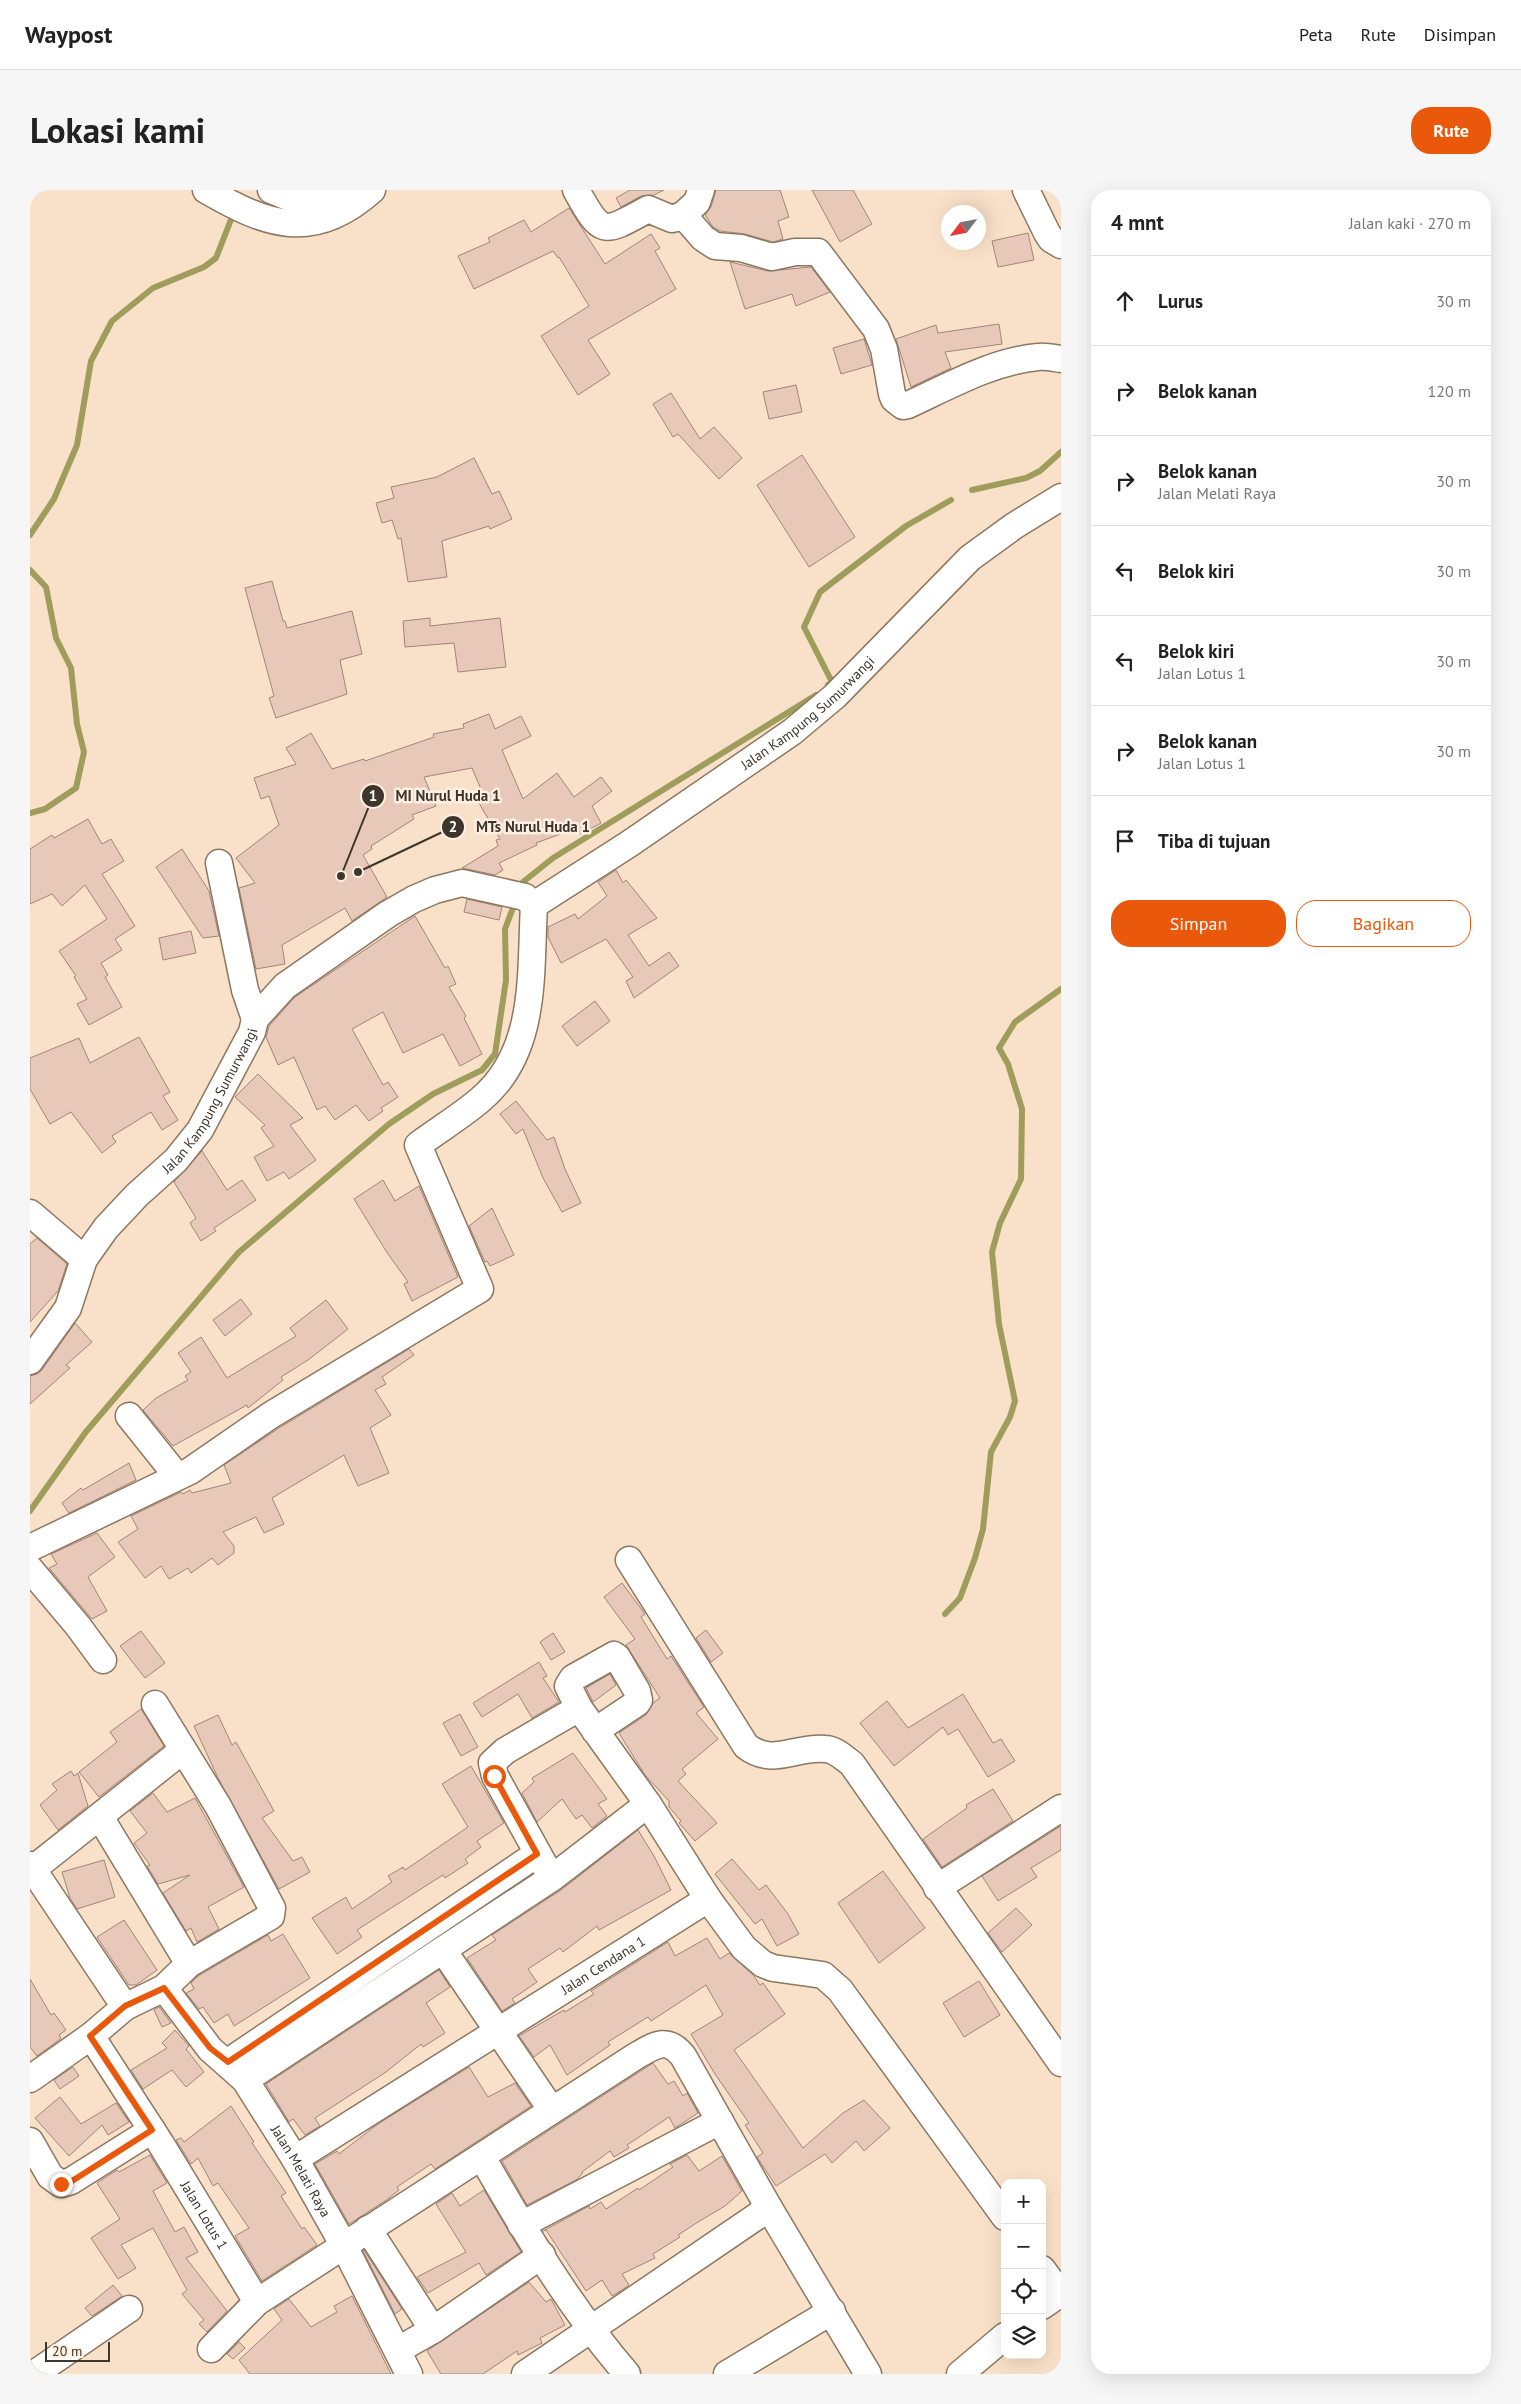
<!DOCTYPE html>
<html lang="id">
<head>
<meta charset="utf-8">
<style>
  :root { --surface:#fff; --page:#f6f6f6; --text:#222; --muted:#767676; --line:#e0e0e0; --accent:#ea580c }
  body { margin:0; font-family:"PT Sans",sans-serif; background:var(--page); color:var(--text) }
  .controls { position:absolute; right:15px; bottom:15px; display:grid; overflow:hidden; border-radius:10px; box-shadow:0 5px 20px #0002 }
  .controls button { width:45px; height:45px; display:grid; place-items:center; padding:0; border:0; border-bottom:1px solid var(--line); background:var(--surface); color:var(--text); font:25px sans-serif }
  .compass { position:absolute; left:911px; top:15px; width:45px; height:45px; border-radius:50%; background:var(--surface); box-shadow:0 5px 20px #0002; rotate:238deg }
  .scale { position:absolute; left:15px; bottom:12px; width:65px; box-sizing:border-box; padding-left:5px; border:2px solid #3e352c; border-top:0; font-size:14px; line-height:18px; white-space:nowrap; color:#3e352c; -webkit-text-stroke:4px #fff0e2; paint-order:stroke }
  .stop { position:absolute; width:15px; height:15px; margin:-11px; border:4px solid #ea580c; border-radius:50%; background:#fff }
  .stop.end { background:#ea580c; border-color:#fff; box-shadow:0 1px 5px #0008 }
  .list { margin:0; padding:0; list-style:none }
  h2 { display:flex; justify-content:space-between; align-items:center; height:65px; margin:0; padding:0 20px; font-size:21px }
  h2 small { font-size:16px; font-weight:400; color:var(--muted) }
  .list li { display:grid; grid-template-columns:32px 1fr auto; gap:15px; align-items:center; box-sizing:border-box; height:90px; padding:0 20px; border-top:1px solid var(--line) }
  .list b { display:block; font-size:19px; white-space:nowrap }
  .list p { margin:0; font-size:16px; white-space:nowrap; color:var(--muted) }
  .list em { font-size:16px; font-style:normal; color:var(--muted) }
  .actions { display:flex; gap:10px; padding:15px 20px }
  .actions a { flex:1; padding:11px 0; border:1px solid var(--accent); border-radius:20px; text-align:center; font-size:18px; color:var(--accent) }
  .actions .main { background:var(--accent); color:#fff }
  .icon { flex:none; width:28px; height:28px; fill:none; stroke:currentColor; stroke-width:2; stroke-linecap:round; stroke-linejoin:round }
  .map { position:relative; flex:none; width:1031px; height:2184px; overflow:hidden; border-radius:20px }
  header { display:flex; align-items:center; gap:30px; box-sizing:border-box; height:70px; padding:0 25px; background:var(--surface); border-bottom:1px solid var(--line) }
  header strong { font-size:24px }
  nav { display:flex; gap:28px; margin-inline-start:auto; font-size:18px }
  .intro { display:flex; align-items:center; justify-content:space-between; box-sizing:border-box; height:120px; padding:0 30px }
  h1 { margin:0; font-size:35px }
  .button { padding:12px 22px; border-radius:20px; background:var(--accent); color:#fff; font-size:18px; font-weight:700 }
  main { display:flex; gap:30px; padding:0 30px }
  aside { flex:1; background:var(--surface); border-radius:20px; box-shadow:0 5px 20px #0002 }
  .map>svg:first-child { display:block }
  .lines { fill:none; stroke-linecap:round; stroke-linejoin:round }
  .stream { stroke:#9f9d5b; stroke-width:6 }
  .building { fill:#e7c8b9; stroke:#a28577 }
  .minor-casing { stroke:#8c7761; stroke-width:29 }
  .minor { stroke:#fff; stroke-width:26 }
  .route { stroke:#ea580c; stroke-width:6 }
  .labels { text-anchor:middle; stroke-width:5; stroke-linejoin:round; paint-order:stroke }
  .street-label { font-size:14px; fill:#3e352c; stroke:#fff0e2 }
  .leader { fill:none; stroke:#3e352c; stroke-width:2 }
  .callout-dot { fill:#3e352c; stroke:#fff0e2; stroke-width:2 }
  .mark-label { font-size:15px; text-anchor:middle; font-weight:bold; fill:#fff }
  .callout-label { font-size:15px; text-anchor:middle; font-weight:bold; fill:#3e352c; stroke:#fff0e2; stroke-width:5; stroke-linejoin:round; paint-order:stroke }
</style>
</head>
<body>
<header>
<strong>Waypost</strong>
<nav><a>Peta</a><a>Rute</a><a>Disimpan</a></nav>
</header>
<div class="intro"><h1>Lokasi kami</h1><a class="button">Rute</a></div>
<main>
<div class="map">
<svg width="1031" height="2184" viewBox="0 0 1031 2184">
  <rect width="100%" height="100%" fill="#f9e1c9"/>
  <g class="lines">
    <path class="stream" d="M942,300l54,-12 14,-7 21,-19
      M0,345l24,-36 23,-54 14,-84 21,-40 41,-33 51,-21 12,-9 18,-46
      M0,380l16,17 10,51 15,30 6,56 7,28 -8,36 -31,21 -15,4
      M798,495l4,-3 -28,-55 16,-35 86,-66 45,-26
      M490,701l3,-9 30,-24 263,-163
      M0,1321l55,-78 154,-181 150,-128 44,-30 49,-24 13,-16 11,-74 -1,-51 11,-29
      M915,1424l15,-16 15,-40 8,-29 8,-77 19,-35 5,-16 -16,-77 -7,-72 8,-29 21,-44 1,-70 -14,-45 -9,-16 16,-26 46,-33"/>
  </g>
  <path class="building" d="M600,0h34l-10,5 -13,1 -20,11 -5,-9z
    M686,0h64l9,27 -11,4 5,18 -10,3 -28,-8 -25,-3 -7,-4 -8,-12 6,-8z
    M782,0h41l19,34 -32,18z
    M539,18l36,56 46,-30 9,14 -5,3 21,38 -88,51 22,34 -32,21 -37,-59 48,-30 -30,-49 -1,1 -5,-7 -79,38 -16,-33 32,-14 -2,-4 36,-18 7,12z
    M998,43l6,27 -36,7 -6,-26z
    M700,72l38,9 43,-4 19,25 -34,14 -4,-12 -47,15z
    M969,134l3,20 -57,8 6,16 -40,19 -15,-48 40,-14 2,8z
    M834,149l8,26 -31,9 -8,-26z
    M766,195l6,27 -33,7 -6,-27z
    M641,203l29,46 14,-12 28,31 -23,21 -41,-45 -5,3 -20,-33z
    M772,265l53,82 -46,30 -52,-82z
    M444,268l18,36 7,-3 13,28 -22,10 -1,-3 -47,15 5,36 -39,5 -7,-44 -3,1 -6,-19 -10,3 -6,-20 18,-5 -3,-11 46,-10z
    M242,391l11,40h2l2,7 65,-17 10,43 -22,6 7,34 -71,24 -7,-20 5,-2 -29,-108z
    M400,428v8l70,-8 6,49 -48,5 -4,-29 -49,4 -2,-26z
    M459,524l6,15 26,-13 10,20 -29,14 21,49 34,-26 17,24 27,-20 11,14 -20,15 9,17 -20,11 -4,-6 -41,15 1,2 -38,18 4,7 -8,5 -33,-7 36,-22 -2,-6 4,-1 -24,-41 7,-4 -11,-26 -48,9 12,29 -24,9 2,4 -43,27 1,3 -9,6 24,42 -35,24 -7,-13 -63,37 3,19 -29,5 -17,-81 16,-5 -19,-25 43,-33 -10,-29 -8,3 -7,-21 42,-14 -10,-16 25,-15 21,36 32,-10 1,2 69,-24 -1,-3 31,-6 -1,-4z
    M58,629l14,25 9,-5 13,22 -22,13 33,52 -20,13 7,11 -21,13 7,12 -3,2 17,30 -33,18 -12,-21 10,-5 -13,-22 2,-1 -17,-25 48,-32 -22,-34 -23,21 -10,-12 -22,10v-55l22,-14 2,3z
    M152,659l27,42 10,45 -16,2 -47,-71z
    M586,680l7,13 3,-3 31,38 -29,17 21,31 20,-14 10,14 -45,32 -8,-17 7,-4 -27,-38 -45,24 -13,-26v-10l27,-13 3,5 29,-23 -9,-14z
    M437,709l35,8 -3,13 -35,-8z
    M385,726l30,52 3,-2 8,18 -7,3 17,29 -2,2 18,36 -22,12 -17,-32 -40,19 -20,-41 -31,17 31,56 5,-3 10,15 -17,11 2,3 -14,10 -13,-16 -21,15 -10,-14 -8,4 -23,-53 -16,8 -12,-28 3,-11 26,-29z
    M161,741l5,22 -33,7 -4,-22z
    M565,811l15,20 -33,25 -15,-20z
    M109,847l31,55 -7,4 15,24 -16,10 -11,-18 -39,24 4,6 -14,11 -31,-41 -21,12 -20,-35v-31l49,-20 11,25z
    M228,884l45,44 -13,7 26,35 -27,19 -5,-7 -17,9 -13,-24 20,-11 -13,-18 4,-3 -30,-28z
    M486,911l31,39 7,-3 11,32 16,34 -19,9 -19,-34 -20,-49 -7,5 -16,-20z
    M172,961l25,39 15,-10 14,20 -42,28 2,3 -15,10 -11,-18 6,-5 -22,-36z
    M353,990l12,21 24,-15 39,91 -46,24 -8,-17 4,-2 -22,-31 -32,-52z
    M462,1018l22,47 -24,11 -3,-5 -2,1 -16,-36z
    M7,1048l30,26 -9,27 -28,31v-78z
    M211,1109l11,15 -27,22 -12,-16z
    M296,1110l22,29 -40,31 -27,17 2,3 -35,28 -1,-3 -74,41 -30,-36 13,-12 32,-18 -3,-4 6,-4 -13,-19 23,-16 26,41 69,-42 -6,-8z
    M45,1133l17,19 -26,23 4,3 -40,36v-28l7,-2 5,-4z
    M379,1159l5,6 -32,22 4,7 -11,6 16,25 -21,13 19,45 -31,13 -14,-31 -72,43 12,26 -20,9 -8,-16 -33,15 11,14v7l-16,12 -6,-7 -21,15 -3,-5 -19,11 -8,-13 -16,12 -27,-36 20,-13 -7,-13 50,-24 2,2 7,-4 2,3 39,-10 -7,-18 55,-37z
    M99,1273l7,17 -67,33 -7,-10 19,-15 2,2z
    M67,1343l18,24 -27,20 19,34 -15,8 -43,-51 8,-4 -6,-10z
    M592,1393l23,31 -4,3 26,42 4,-3 33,51 -8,6 22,26 -36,30 4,5 -8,7 39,42 -22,18 -16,-18 2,-2 -12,-14v-6l-24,-26 -26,-42 27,-18 8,-13 6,-4 -34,-53 9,-6 -31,-42z
    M676,1440l17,23 -12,9 -15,-24z
    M111,1441l24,32 -20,15 -25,-32z
    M523,1443l12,19 -14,8 -11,-18z
    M509,1472l8,14 -4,2 16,24 -27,16 -14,-24 -36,23 -9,-14z
    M580,1484l6,11 -23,17 -7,-14z
    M933,1504l30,49 8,-4 14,22 -27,16 -30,-48 -10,6 -5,-8 -49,39 -34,-43 27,-22 21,27z
    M111,1519l23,37 -65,51 -20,-25 38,-30 -7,-10z
    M430,1524l18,33 -17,9 -18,-33z
    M188,1525l14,30 4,-3 38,69 -12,7 31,43 9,-4 8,15 -31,17 -61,-111 -24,-52z
    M543,1563l34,46 -9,5 9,12 -15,12 -10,-13 -6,4 -14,-20 -25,23 -15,-29 12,-11 -2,-4z
    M441,1576l33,57 -27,18 4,6 -16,12 3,4 -23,15 -2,-3 -19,12 -67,43 5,7 -25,17 -25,-36 34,-21 6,12 40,-27 -4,-6 15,-9 2,3 63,-43 -26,-43z
    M41,1581l3,5 4,-3 10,33 -30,24 -18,-25 17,-15 -5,-6z
    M963,1599l20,32 -71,46 -19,-28 44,-31 -1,-3z
    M123,1603l14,19 28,-14 49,89 -36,20 11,22 -22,13 -6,-14 -5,3 -23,-38 27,-18 -32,9 -11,-18 3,-1 -16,-22 13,-10 -17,-22z
    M1031,1636v24l-30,18 6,9 -39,24 -16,-25z
    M608,1640l16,26 17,34 -72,40 -2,-4 -34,26 -3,-4 -32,21 9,13 -25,17 3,4 -13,8 -35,-53 29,-18 -4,-5 69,-45z
    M702,1669l27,31 7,-5 22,29 11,20 -22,12 -15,-27 -7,5 -40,-50z
    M74,1670l11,37 -38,12 -7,-11 -8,-26z
    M853,1681l42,57 -46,35 -41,-60z
    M986,1718l16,17 -30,27 -14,-19z
    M94,1730l33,50 -21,15h-7l-32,-48z
    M253,1744l27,44 -76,48 -6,-12 -14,9 -11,-16 -4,2 -13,-16 8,-4 -3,-6 7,-7 70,-41 3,6z
    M677,1748l13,21 9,-6 25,23 6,9 3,-2 22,31 -51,36 69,98 40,-35 21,-13 26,28 -26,23 -8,-10 -24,22 -7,-9 -49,32 -19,-29 6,-4 -18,-28 4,-2 -34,-49 -24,-40 32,-19 -17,-30 -55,36 -3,-4 -40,25 2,3 -43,30 -17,-30 -16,12 -15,-21 45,-26 1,2 29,-18 -3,-3 77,-49 7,14z
    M409,1780l11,17 -24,16 19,30 -22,14 -2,-3 -35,28 -71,46 5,8 -15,9 -12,-16 -4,3 -23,-38z
    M0,1789l21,36 3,-2 12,17 -7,5 2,3 -6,5 -18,13 -7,-9z
    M949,1791l21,34 -36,22 -21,-34z
    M129,1817l12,16 -9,4 -8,-17z
    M145,1840l14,16 -3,3 18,23 -18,15 -14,-17 -29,19 -12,-19 36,-22 -5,-5z
    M623,1873l15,21 6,-3 9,15 4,-3 11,20 -23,15 -6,-11 -42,28 2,3 -15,9 -4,-6 -28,21 1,1 -7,7 -49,25 -25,-44z
    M43,1877l6,9 -19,13 -6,-9z
    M439,1877l19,30 27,-14 16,23 -96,63 -4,-5 -34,23 2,3 -14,11 -36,23 -34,-60 22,-13 2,3 39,-30z
    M30,1907l21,27 35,-21 13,19 -21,13 -6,-10 -33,31 -34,-38z
    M201,1916l23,36 -2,1 34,50 -5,3 21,33 2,-2 13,18 -55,36 -27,-45 14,-8 -31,-45 -5,3 -15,-28 -7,6 -15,-24 5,-2 3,4z
    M120,1965l17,28 -14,8 22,41 9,-5 14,25 -12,6 41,53 -20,21 -8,-8 5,-4 -22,-26 5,-4 -34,-62 -32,17 15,23 -18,11 -27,-41 29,-19 -23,-36 20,-13 2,2z
    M657,1965l12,16 23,-15 20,35 -17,15 -27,16 -20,13 2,2 -27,17 2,4 -33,16 7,11 -7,5 -10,6 -10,-16 -16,11 -40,-61 -3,1 46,-25 1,3 11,-7 5,7 32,-21 1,2 34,-23 -3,-3z
    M454,2000l37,62 -35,23 -7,-12 -51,30 -11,-16 49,-25 -30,-48 16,-11 8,13z
    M334,2060l38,59 -7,5 -32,-63z
    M499,2092l17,20 5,-3 14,26 -25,13 2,5 -24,12 -1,-4 -34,23h-42l-14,-23z
    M83,2095l9,11 -30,20 -7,-8z
    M322,2106l39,78h-141l-11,-14 43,-40 -8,-11 15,-10 22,28 26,-15 -3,-6z
    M209,2152l6,6 -12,11 -6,-5z"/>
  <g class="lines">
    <defs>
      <g id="minor">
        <path d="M176,0c60,35 107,53 166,0"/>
        <path d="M241,0c30,13 42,19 71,0"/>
        <path d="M546,0c26,47 27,44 72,19l24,10 11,-4 20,23 12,8 26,2 31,9 23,-5h23l58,77 8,20 8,45 2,5 9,7 5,-1c41,-19 85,-44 130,-48 7,-1 16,1 23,2"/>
        <path d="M996,0l21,43 4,6 10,6"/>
        <path d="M653,25l14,-13 4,-12"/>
        <path d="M189,673l26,127 10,29"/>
        <path id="s1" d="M504,715l95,-61 163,-112 43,-36 135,-138 44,-32 47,-29"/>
        <path d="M0,1023l54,46"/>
        <path id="s2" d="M0,1171l38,-53 16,-49 22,-31 31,-33 39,-35 24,-30 52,-98 3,-13 30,-33 103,-72 26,-15 21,-9 27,-7 63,14 9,8"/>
        <path d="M99,1226l48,60"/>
        <path d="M0,1358l160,-77 81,-56 209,-126 -62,-144c20,-15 42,-28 62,-45 58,-48 50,-127 54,-195"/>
        <path d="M599,1370l117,186c27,21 49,0 79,3 10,0 19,9 27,15l209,299"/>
        <path d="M0,1379l48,57 25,34"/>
        <path d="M565,1541l42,-28 2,-3 -2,-9 -20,-34 -3,-2 -41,23 -5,8 11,22 69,96 60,95 36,49 19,16 10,4 50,7 17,15 165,227"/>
        <path d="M70,1627l89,147"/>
        <path d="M0,1675l95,142"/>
        <path d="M516,1678l-51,-92 -3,-13 13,-12 74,-43"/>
        <path d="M3,1679l150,-119"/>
        <path d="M907,1698l124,-80"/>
        <path d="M413,1760l108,159"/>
        <path id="s3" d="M134,1798l46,61 35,31 50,79 48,85 66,130"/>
        <path id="s4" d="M61,1846l70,108 96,158"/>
        <path d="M198,1872l309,-208"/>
        <path d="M0,1889l61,-43 34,-29 39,-19 25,-24 82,-48 1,-8 -54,-102 -63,-102"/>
        <path d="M215,1890l307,-202 96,-74"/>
        <path d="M0,1951l20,35 11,8 10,-3 81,-51"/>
        <path d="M452,1967c43,75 88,151 145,217"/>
        <path id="s5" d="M265,1969l413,-260"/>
        <path d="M491,2035l199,-104"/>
        <path d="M338,2039l65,101"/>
        <path d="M1012,2079l18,24"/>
        <path d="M1012,2116l19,-13"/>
        <path d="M181,2159l46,-47 379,-246c19,-11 31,-20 47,0l86,152 99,166"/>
        <path d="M368,2160l35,-20 109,-75"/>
        <path d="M4,2184l95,-65"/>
        <path d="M495,2184l244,-166"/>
        <path d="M697,2184l105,-63"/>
        <path d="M930,2184l45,-38"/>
      </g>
    </defs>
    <use href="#minor" class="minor-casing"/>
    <use href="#minor" class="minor"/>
  </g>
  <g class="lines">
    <path class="route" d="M31,1994l11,-3 80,-51 -62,-94 35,-30 39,-18 46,60 18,14 309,-208 -43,-78"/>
  </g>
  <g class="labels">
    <g class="street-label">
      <text dy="5" stroke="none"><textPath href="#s1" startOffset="335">Jalan Kampung Sumurwangi</textPath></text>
      <text dy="5" stroke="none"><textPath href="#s2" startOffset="321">Jalan Kampung Sumurwangi</textPath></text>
      <text dy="5" stroke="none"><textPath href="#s5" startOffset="364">Jalan Cendana 1</textPath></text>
      <text dy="5" stroke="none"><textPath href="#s3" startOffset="230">Jalan Melati Raya</textPath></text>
      <text dy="5" stroke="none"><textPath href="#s4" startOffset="212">Jalan Lotus 1</textPath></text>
    </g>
  </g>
  <path class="leader" d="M311 686L343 606M328 682L423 637"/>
  <g class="callout-dot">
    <circle cx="311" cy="686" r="5"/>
    <circle cx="328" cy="682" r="5"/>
    <circle cx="343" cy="606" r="12"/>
    <circle cx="423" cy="637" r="12"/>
  </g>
  <g class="mark-label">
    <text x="343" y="611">1</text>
    <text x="423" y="642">2</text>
  </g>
  <g class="callout-label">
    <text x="418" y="611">MI Nurul Huda 1</text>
    <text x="503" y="642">MTs Nurul Huda 1</text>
  </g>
</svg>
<div class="controls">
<button>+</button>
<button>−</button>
<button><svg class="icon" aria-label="locate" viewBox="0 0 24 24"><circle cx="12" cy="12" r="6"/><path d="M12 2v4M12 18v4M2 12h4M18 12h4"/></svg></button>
<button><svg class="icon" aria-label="layers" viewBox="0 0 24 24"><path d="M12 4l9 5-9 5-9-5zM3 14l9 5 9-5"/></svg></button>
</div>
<svg class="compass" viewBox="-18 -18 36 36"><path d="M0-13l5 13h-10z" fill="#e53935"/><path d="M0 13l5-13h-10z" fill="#767676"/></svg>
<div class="scale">20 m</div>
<div class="stop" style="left:464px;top:1586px"></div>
<div class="stop end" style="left:31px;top:1994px"></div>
</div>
<aside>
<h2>4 mnt<small>Jalan kaki · 270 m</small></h2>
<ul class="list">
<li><svg class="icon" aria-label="ahead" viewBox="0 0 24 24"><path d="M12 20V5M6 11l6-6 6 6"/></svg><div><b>Lurus</b></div><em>30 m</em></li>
<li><svg class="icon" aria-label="right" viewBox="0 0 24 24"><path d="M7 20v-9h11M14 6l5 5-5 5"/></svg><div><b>Belok kanan</b></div><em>120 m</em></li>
<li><svg class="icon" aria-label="right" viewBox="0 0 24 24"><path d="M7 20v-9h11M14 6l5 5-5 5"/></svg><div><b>Belok kanan</b><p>Jalan Melati Raya</p></div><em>30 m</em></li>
<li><svg class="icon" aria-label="left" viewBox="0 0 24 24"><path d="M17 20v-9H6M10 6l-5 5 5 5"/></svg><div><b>Belok kiri</b></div><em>30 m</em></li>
<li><svg class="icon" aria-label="left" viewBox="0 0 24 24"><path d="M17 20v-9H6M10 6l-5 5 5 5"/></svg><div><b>Belok kiri</b><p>Jalan Lotus 1</p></div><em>30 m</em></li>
<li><svg class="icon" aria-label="right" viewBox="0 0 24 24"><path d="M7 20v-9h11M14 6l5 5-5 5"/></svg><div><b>Belok kanan</b><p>Jalan Lotus 1</p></div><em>30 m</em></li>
<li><svg class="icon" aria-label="arrive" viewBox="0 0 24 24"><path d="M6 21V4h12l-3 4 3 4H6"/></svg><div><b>Tiba di tujuan</b></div></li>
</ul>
<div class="actions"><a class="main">Simpan</a><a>Bagikan</a></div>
</aside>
</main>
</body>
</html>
